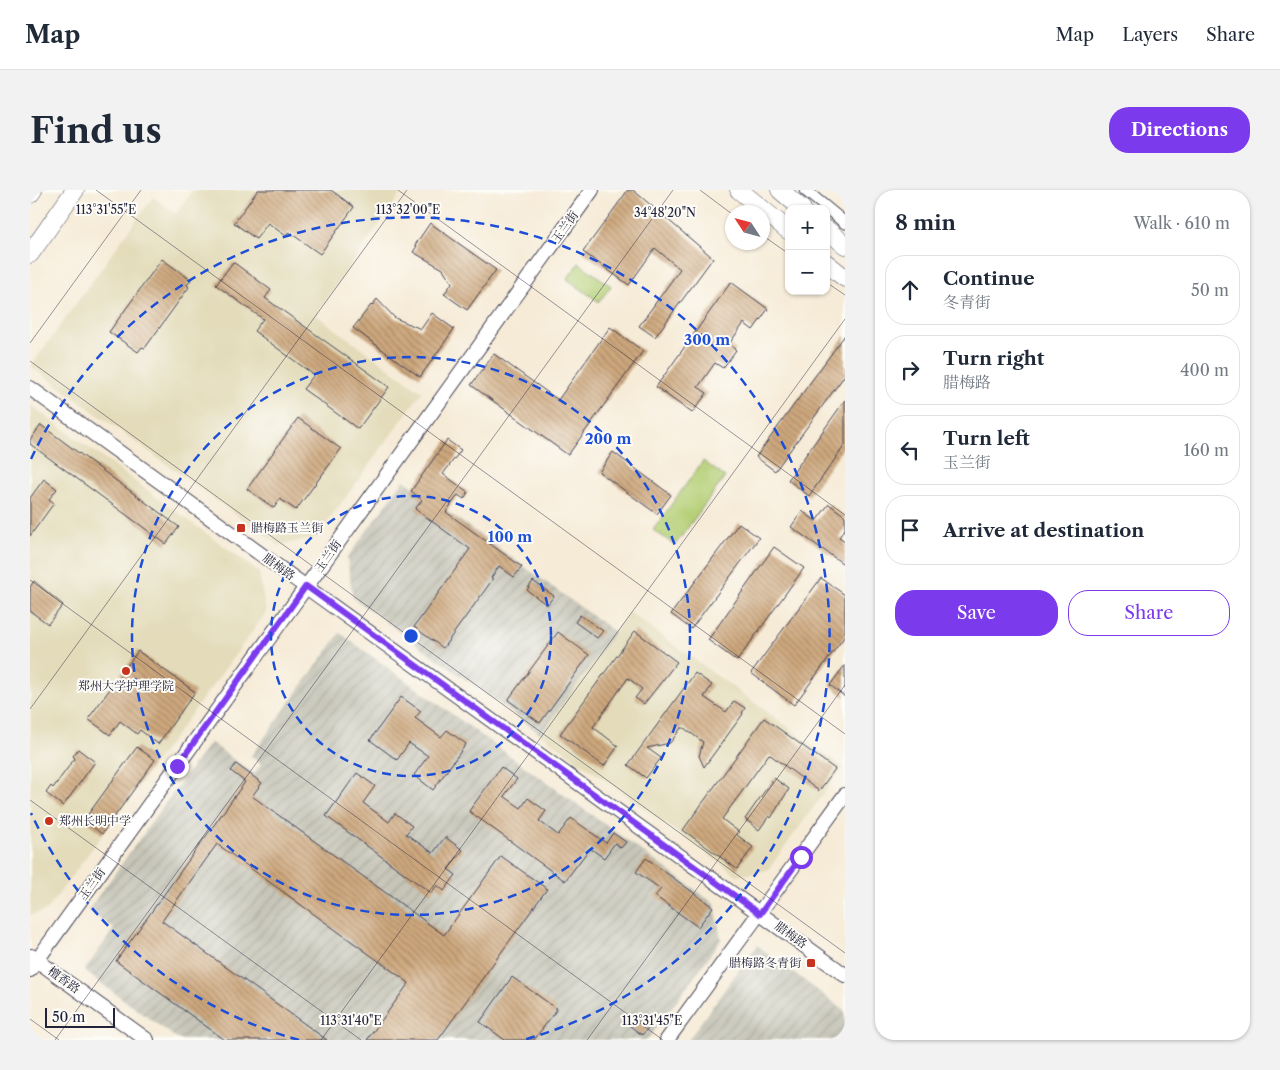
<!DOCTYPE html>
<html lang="en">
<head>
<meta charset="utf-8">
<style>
  :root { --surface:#fff; --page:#f2f2f3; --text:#1f2937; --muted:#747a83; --line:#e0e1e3; --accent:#7c3aed }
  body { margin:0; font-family:"Libre Caslon Text","Noto Serif SC",serif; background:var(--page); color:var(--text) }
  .controls { position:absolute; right:15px; top:15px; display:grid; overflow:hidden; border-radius:10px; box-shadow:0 1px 4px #0004 }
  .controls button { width:45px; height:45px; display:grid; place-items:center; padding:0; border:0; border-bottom:1px solid var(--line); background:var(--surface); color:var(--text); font:25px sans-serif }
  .compass { position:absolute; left:695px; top:15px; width:45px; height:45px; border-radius:50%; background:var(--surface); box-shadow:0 1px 4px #0004; rotate:306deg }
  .scale { position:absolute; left:15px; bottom:12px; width:70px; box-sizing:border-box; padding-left:5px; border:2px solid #22223b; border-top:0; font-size:14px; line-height:18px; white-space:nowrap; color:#22223b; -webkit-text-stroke:4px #fdfcf7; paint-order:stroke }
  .stop { position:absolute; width:15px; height:15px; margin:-11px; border:4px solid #7c3aed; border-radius:50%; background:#fff }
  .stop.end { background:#7c3aed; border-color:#fff; box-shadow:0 1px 5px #0008 }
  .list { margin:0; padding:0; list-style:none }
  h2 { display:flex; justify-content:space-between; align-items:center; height:65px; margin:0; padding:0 20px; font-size:21px }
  h2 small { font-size:16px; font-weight:400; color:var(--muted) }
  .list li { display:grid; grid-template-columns:32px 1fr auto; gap:15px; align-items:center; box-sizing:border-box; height:70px; margin:0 10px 10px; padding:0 10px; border:1px solid var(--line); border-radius:20px }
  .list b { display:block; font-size:19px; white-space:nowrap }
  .list p { margin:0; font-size:16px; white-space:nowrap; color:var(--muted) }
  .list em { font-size:16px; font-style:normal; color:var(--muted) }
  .actions { display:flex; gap:10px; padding:15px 20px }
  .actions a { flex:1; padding:11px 0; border:1px solid var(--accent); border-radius:20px; text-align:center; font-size:18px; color:var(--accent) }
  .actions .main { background:var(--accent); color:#fff }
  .icon { flex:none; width:28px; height:28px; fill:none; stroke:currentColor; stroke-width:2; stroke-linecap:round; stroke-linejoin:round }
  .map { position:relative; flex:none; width:815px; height:850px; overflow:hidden; border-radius:20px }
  header { display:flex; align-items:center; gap:30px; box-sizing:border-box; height:70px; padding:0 25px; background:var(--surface); border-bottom:1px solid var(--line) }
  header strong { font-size:24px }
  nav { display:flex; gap:28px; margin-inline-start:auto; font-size:18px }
  .intro { display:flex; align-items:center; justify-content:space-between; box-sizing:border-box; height:120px; padding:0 30px }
  h1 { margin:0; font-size:35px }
  .button { padding:12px 22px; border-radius:20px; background:var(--accent); color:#fff; font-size:18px; font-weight:700 }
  main { display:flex; gap:30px; padding:0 30px }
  aside { flex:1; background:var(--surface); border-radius:20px; box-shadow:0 1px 4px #0004 }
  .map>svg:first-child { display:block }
  .built { fill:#e3dbba }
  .industrial { fill:url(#industrial-furrows) }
  .pitch { fill:#b3ce73; stroke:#6a7857 }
  .building { fill:url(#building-back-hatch) }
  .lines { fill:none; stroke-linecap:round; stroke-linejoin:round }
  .minor-casing { stroke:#424052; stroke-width:13 }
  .tertiary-casing { stroke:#424052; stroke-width:16 }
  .primary-casing { stroke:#424052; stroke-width:19 }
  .minor { stroke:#fff; stroke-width:11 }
  .tertiary { stroke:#fff; stroke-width:14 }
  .primary { stroke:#fff; stroke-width:18 }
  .route { stroke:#7c3aed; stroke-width:6 }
  .ticks { fill:none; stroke:#22223b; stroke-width:1; stroke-opacity:0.45 }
  .ring { fill:none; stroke:#1d4ed8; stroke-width:2.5; stroke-dasharray:9 6 }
  .poi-dot { fill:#c8321e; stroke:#fdfcf7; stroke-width:2 }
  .labels { text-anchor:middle; stroke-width:4; stroke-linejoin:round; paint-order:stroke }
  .street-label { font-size:12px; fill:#22223b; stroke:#fdfcf7 }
  .poi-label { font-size:12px; fill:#22223b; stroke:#fdfcf7; text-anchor:start }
  .ticks-label { font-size:12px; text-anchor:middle; fill:#22223b; stroke:#fdfcf7; stroke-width:4; stroke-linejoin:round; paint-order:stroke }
  .centre { fill:#1d4ed8; stroke:#fdfcf7; stroke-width:2.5 }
  .ring-label { font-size:15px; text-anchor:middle; font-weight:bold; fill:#1d4ed8; stroke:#fdfcf7; stroke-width:4; stroke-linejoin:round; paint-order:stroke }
</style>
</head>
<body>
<header>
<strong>Map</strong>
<nav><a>Map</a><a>Layers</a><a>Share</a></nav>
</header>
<div class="intro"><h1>Find us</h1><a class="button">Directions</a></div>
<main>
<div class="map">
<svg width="815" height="850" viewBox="0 0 815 850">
  <defs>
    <pattern id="industrial-furrows" width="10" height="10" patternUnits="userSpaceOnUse" patternTransform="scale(1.25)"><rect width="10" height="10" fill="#c6c5b8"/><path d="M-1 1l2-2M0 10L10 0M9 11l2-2" fill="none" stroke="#aaa99f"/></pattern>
    <pattern id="building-back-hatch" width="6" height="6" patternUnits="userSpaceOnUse" patternTransform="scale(1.25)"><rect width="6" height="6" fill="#cea87d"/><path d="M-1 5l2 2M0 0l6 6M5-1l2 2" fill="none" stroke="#a78868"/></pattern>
  </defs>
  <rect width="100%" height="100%" fill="#fdfcf7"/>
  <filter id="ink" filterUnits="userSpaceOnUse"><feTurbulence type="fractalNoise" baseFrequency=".02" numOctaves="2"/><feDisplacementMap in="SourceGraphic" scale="10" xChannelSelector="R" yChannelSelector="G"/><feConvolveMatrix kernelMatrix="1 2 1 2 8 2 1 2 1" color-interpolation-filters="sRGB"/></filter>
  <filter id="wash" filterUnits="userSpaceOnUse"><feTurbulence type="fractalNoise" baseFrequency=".0096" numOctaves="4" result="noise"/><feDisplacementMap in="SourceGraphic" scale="20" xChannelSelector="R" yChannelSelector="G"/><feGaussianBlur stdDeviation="1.12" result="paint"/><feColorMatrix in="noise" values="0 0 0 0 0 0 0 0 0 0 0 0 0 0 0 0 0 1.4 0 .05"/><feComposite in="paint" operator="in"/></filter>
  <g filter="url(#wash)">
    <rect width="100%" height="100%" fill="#f6ebd7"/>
    <path class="built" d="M163,0h210l-87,125 106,77 -106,146 -38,7 -247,-179 122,-169 23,17z
      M0,215l229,167 7,41 -220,298 -16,4z
      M599,422l214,155 -75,103 -30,6 -197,-142z"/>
    <path class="industrial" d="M374,290l211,152 -74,102 -188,-136 -6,-40z
      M310,443l375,271 6,36 -73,100h-469l-95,-69 30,-42 -26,-19 122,-168 44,32 7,-10 -10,-8z
      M727,755l88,66v29h-157z"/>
    <path class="pitch" d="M549,73l32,23 -12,16 -32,-23z
      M673,271l22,16 -50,68 -22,-15z"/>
    <g id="blocks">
      <path class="building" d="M228,0h73l23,17 -34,47 -31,-22 -3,4 -18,-13 -12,16 -22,-16z
        M598,0h5l80,68 -58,79 -16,-11 41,-57 -25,-21 -26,37 -46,-33z
        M400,33l66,47 -29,40 -23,-16 8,-11 -9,-14 -30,-17 4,-6 -2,-1z
        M132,69l29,21 -4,5 2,2 -44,61 -3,-1 -4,5 -29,-20z
        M203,72l38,28 -6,8 124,89 -31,42 -55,-40 11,-14 -60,-44 9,-12 -47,-34z
        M701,92l37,27 -15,21 -9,-7 -15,21 7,6 -13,18 -8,-5 -17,24 9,6 -15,20 -36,-26z
        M347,109l18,19 26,11 11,-16 22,16 -34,48 -67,-49 18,-23 1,1z
        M580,137l33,24 -75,104 -97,-70 23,-31 64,46z
        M815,145v40l-70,96 -19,-14z
        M815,210v45l-36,51 -21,-16z
        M268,228l43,31 -45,61 -16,-11 -6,9 -27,-19z
        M11,235l138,102 -13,17 -136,-100v-4z
        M417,250l14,10 -18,24 25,18 -4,7 -6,-4 -12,17 76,55 -8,10 -15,-11 -8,12 2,1 -50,69 -29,-21 56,-78 -55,-40 7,-9 -11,-9z
        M583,262l58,43 -14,19 -58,-42z
        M14,289l13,10 -8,10 5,4 -24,33v-38z
        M799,314l16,12v13l-6,8 6,4v24l-54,-38 11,-16 14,10z
        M709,333l20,15 -68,91 -20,-15z
        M744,357l30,21 -67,93 -29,-21z
        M791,388l24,17v41l-51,69 -43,-32z
        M4,391l29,24 -15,19 -18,-13v-24z
        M503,391l21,15 -7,9 -20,-15z
        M550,425l23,16 -6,7 -22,-16z
        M605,441l42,31 -33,42 -9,-6 7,-9 -14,-11 -35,49 25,19 -14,20 -44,-32z
        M528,442l31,23 -49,68 -32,-23z
        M108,461l57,41 -37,52 -18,-14 -3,4 -17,-13 -10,14 -22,-16z
        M815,475v32l-15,-12z
        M665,483l17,12 -8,12 22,15 8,-11 11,7 -3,5 1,1 -39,53 -5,-11 4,-14 -19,-14h-3l-11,15 -23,5 14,10 -15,20 -18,-13z
        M371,507l20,14 -6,7 26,19 6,-7 19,14 -33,46 -19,-15 14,-19 -19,-13 -12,17 -27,-20z
        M734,528l71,51 -16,22 -50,-37 -47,65 17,13 -2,3 16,12 -16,22 -54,-39z
        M107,557l18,13 -53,74 -18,-14z
        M48,559l17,13 -32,44 -17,-13 5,-7 2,2 22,-30 -2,-2z
        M206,574l26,19 -10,13 192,139 57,-79 46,33 -109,151h-71l42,-57 -192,-139 -55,77 165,119h-102l-109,-79 129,-179 -14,-11z
        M471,577l16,12 -13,17 17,12 7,-10 18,13 -7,10 19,14 13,-17 35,25 7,-10 13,9 -5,6 -6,-5 -11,15 -14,-10 -25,33 -96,-70z
        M327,583l18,13 -12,17 26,19 6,-9 17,13 -6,8 27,19 12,-16 18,13 -15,19 8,6 -12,16 -7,-6 -6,8 -105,-77z
        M744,588l15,11 -18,29 -2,-2 -10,14 -14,-11z
        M616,668l67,49 -15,20 -43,-31 6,-7 -25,-17z
        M482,787l45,32 -23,31h-29l-25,-18z
        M605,829l13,9 -6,7 -12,-9z"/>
    </g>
  </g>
  <g filter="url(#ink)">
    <use href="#blocks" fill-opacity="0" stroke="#424052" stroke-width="1"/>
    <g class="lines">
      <defs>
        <path id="minor" d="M775,0l40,33"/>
        <path id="tertiary" d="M0,198l815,587
          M1,766l116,84
          M0,780l562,-780
          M637,850l178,-245"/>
        <path id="primary" d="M709,0l50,41
          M750,0l22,19
          M0,4l3,-4
          M796,39l19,16
          M0,64l45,-64
          M796,73l19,15"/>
      </defs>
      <use href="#minor" class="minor-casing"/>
      <use href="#tertiary" class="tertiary-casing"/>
      <use href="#primary" class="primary-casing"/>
      <use href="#minor" class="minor"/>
      <use href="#tertiary" class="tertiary"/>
      <use href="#primary" class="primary"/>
    </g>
  </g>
  <g class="lines" filter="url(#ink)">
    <path class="route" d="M147,576l129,-180 454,328 41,-57"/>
  </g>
  <path class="ticks" d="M66,0l749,544M368,0l447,325M670,0l32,24M732,45l27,19M796,92l19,13M0,153l111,-153M0,171l815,592M0,390l633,460M0,519l377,-519M0,610l331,240M0,829l29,21M25,850l618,-850M291,850l524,-721M557,850l258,-355"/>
  <g class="ring">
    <circle cx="381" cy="446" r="140"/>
    <circle cx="381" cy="446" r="279"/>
    <path d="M269 850A419 419 0 0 1 1 623M1 269A419 419 0 1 1 493 850"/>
  </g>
  <g class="poi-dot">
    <rect x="206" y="333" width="10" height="10" rx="2.5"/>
    <circle cx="96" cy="481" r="5"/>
    <circle cx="19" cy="631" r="5"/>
    <rect x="776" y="768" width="10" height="10" rx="2.5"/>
  </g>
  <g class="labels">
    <g class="street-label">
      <text transform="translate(535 37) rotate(-54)" y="4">玉兰街</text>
      <text transform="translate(298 366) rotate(-54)" y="4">玉兰街</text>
      <text transform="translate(249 377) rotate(36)" y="4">腊梅路</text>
      <text transform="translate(62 694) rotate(-54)" y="4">玉兰街</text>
      <text transform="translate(761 745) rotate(36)" y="4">腊梅路</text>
      <text transform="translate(34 790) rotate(36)" y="4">檀香路</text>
    </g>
    <g class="poi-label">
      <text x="221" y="342">腊梅路玉兰街</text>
      <text x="96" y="500" text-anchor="middle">郑州大学护理学院</text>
      <text x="29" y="635">郑州长明中学</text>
      <text x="771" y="777" text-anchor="end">腊梅路冬青街</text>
    </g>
  </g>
  <g class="ticks-label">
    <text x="76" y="24">113°31'55"E</text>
    <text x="378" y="24">113°32'00"E</text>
    <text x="635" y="27">34°48'20"N</text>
    <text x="321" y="835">113°31'40"E</text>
    <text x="622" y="835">113°31'45"E</text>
  </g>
  <circle cx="381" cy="446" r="8" class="centre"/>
  <g class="ring-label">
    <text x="677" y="155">300 m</text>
    <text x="578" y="254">200 m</text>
    <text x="480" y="352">100 m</text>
  </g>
</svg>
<div class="controls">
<button>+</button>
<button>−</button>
</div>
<svg class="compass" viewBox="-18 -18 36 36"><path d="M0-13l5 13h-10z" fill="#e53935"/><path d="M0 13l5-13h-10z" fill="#747a83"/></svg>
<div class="scale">50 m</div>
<div class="stop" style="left:771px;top:667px"></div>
<div class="stop end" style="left:147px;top:576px"></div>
</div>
<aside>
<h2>8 min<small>Walk · 610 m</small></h2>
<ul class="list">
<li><svg class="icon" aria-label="ahead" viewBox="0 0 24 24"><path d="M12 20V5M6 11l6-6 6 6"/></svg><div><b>Continue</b><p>冬青街</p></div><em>50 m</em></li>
<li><svg class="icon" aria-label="right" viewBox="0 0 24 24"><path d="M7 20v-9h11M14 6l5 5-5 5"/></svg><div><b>Turn right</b><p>腊梅路</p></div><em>400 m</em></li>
<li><svg class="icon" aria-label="left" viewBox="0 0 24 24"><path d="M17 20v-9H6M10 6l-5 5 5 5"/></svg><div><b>Turn left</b><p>玉兰街</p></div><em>160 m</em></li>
<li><svg class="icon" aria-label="arrive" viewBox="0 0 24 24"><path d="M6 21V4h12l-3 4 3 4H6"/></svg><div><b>Arrive at destination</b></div></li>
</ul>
<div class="actions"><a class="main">Save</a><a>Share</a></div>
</aside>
</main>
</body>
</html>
